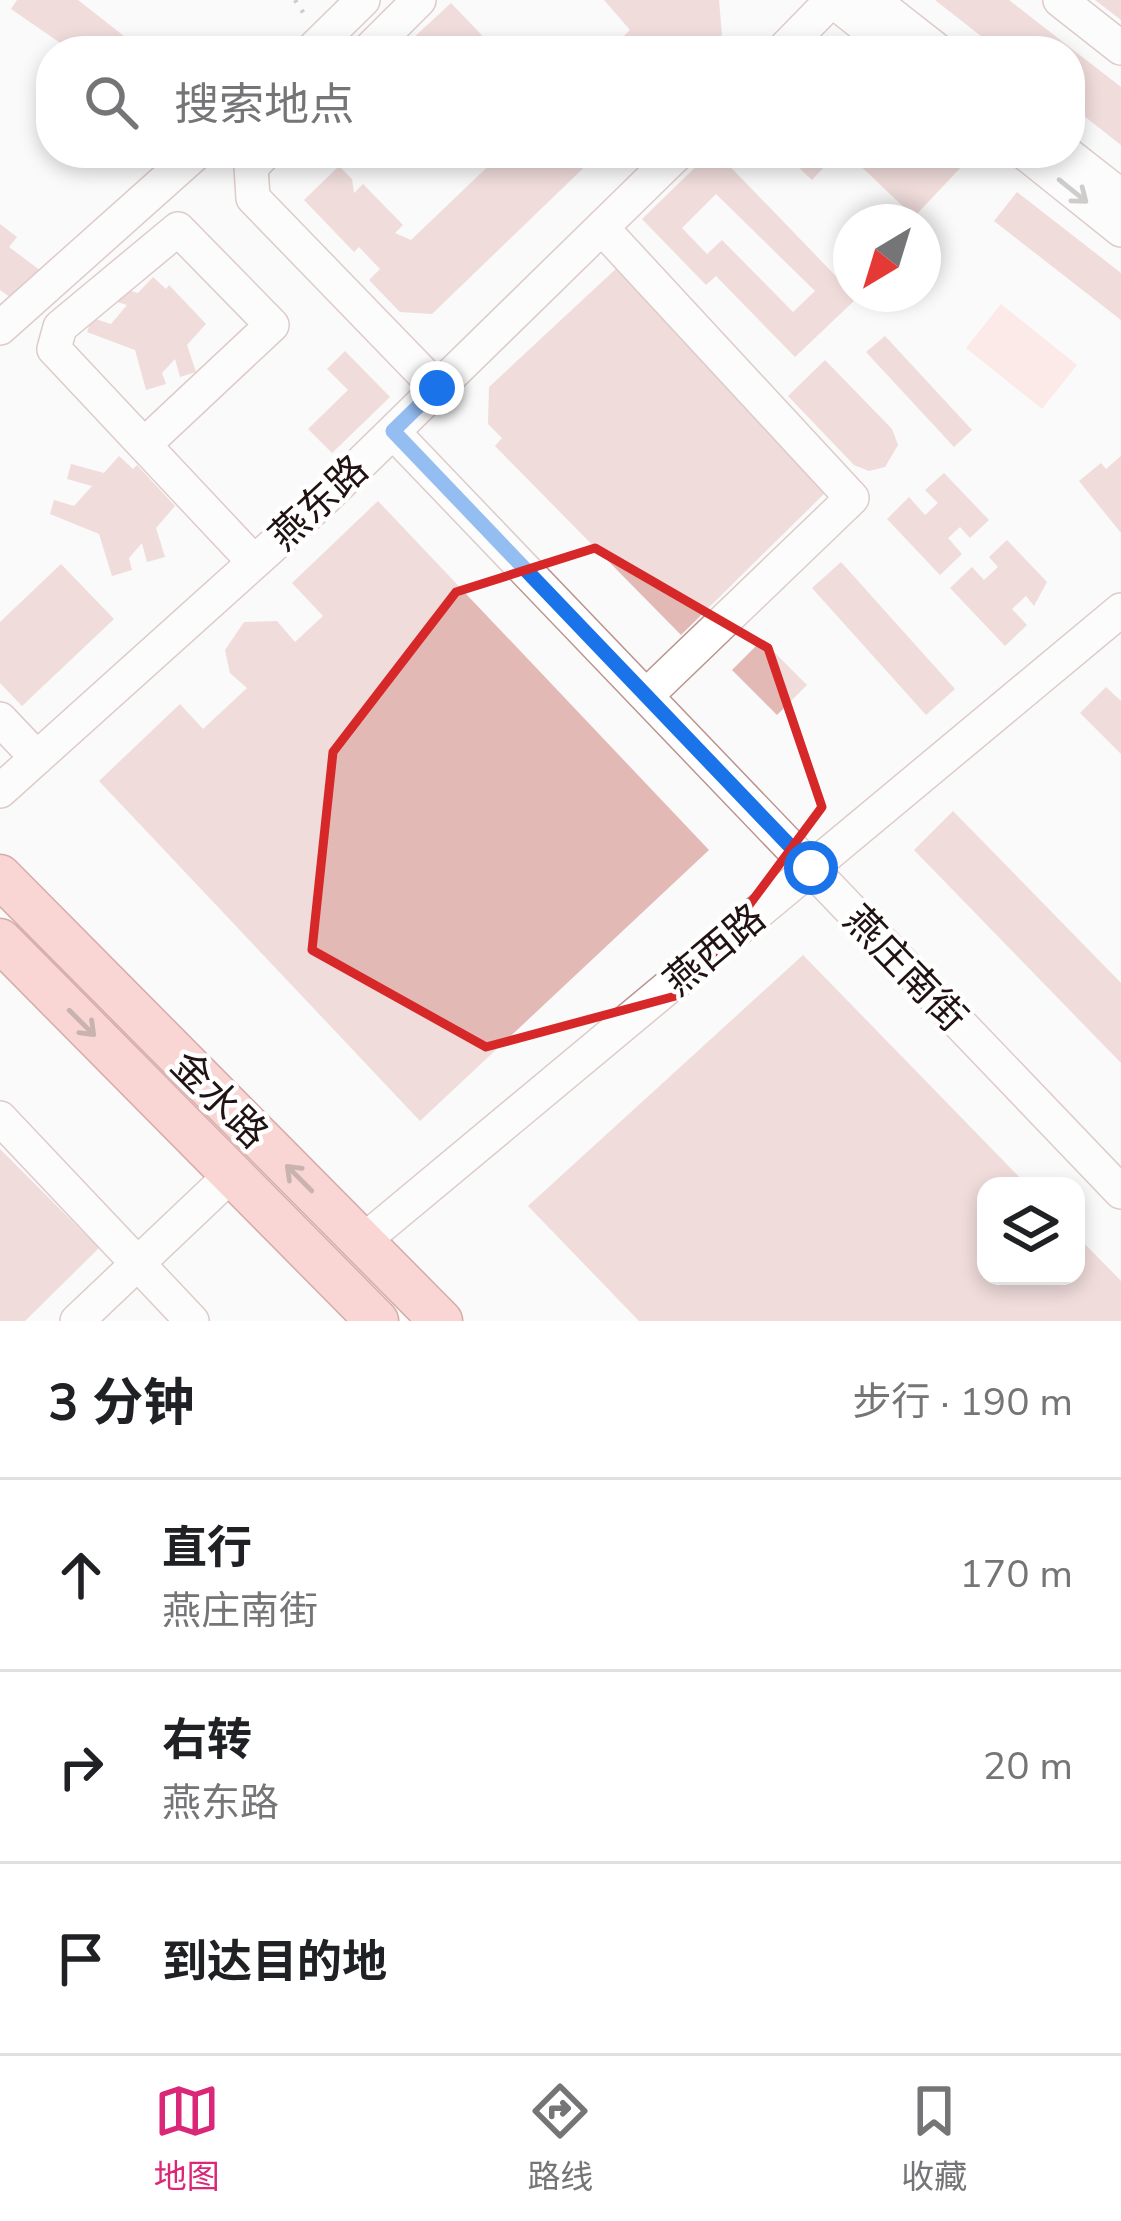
<!DOCTYPE html>
<html lang="zh">
<head>
<meta charset="utf-8">
<style>
  :root { --surface:#fff; --page:#f6f6f6; --text:#202124; --muted:#757577; --line:#e0e0e0; --accent:#db2777 }
  body { margin:0; font-family:"Nunito Sans","Noto Sans SC",sans-serif; background:var(--page); color:var(--text) }
  .controls { position:absolute; right:36px; bottom:36px; display:grid; overflow:hidden; border-radius:24px; box-shadow:0 6px 18px #0003 }
  .controls button { width:108px; height:108px; display:grid; place-items:center; padding:0; border:0; border-bottom:3px solid var(--line); background:var(--surface); color:var(--text); font:60px sans-serif }
  .compass { position:absolute; left:833px; top:204px; width:108px; height:108px; border-radius:50%; background:var(--surface); box-shadow:0 6px 18px #0003; rotate:218deg }
  .stop { position:absolute; width:36px; height:36px; margin:-27px; border:9px solid #1a73e8; border-radius:50%; background:#fff }
  .stop.end { background:#1a73e8; border-color:#fff; box-shadow:0 3px 12px #0008 }
  .list { margin:0; padding:0; list-style:none }
  h2 { display:flex; justify-content:space-between; align-items:center; height:156px; margin:0; padding:0 48px; font-size:51px }
  h2 small { font-size:39px; font-weight:400; color:var(--muted) }
  .list li { display:grid; grid-template-columns:78px 1fr auto; gap:36px; align-items:center; box-sizing:border-box; height:192px; padding:0 48px; border-top:3px solid var(--line) }
  .list b { display:block; font-size:45px; white-space:nowrap }
  .list p { margin:0; font-size:39px; white-space:nowrap; color:var(--muted) }
  .list em { font-size:39px; font-style:normal; color:var(--muted) }
  .icon { flex:none; width:66px; height:66px; fill:none; stroke:currentColor; stroke-width:2; stroke-linecap:round; stroke-linejoin:round }
  .map { position:relative; flex:none; width:1121px; height:1321px; overflow:hidden }
  .search { position:absolute; background:var(--surface); box-shadow:0 6px 18px #0003; left:36px; right:36px; top:36px; height:132px; display:flex; align-items:center; gap:30px; box-sizing:border-box; padding:0 42px; border-radius:48px; color:var(--muted); font-size:45px }
  .sheet { height:732px; background:var(--surface) }
  nav { display:flex; justify-content:space-around; align-items:center; box-sizing:border-box; height:168px; border-top:3px solid var(--line); background:var(--surface); font-size:33px; color:var(--muted) }
  nav a { display:grid; justify-items:center; gap:6px }
  nav .on { color:var(--accent) }
  .map>svg:first-child { display:block }
  .green { fill:#fed7d2 }
  .building { fill:#e3b9b5; fill-rule:evenodd }
  .lines { fill:none; stroke-linecap:round; stroke-linejoin:round }
  .minor-casing { stroke:#bb948f; stroke-width:36 }
  .major-casing { stroke:#aa4f49; stroke-width:45 }
  .path { stroke:#9d9796; stroke-width:4.5; stroke-dasharray:3 9; stroke-linecap:butt }
  .minor { stroke:#fff; stroke-width:33 }
  .major { stroke:#f8a9a4; stroke-width:42 }
  .oneway { stroke:#9b9594 }
  .oneway2 { stroke:#8c5e5a }
  .route { stroke:#1a73e8; stroke-width:15 }
  .marked { fill:none; stroke:#d62828; stroke-width:9; stroke-linejoin:round }
  .labels { text-anchor:middle; stroke-width:9; stroke-linejoin:round; paint-order:stroke }
  .street-label { font-size:39px; fill:#211311; stroke:#fff }
</style>
</head>
<body>
<div class="map">
<svg width="1121" height="1321" viewBox="0 0 1121 1321">
  <rect width="100%" height="100%" fill="#fafafa"/>
  <path class="green" d="M1001,304l76,61 -35,44 -76,-61z"/>
  <path class="building" d="M17,0h61l65,51h-71l-61,-42z
    M604,0h115l3,35 -17,16h-97l22,-21z
    M935,0h74l112,87v58l-51,-40v-54h-70z
    M1095,0h26v20z
    M451,3l46,48h-77l-10,-10z
    M153,38l18,13h-27z
    M502,153h97l-167,161 -32,-2 -31,-32 11,-11 -21,-22 -5,5 -50,-52 35,-34 13,13 2,14 9,-9 40,41 -8,8 16,7z
    M710,153h7l140,145 -62,59 -79,-81 -10,9 -64,-66zM716,194l99,97 -22,21 -71,-72 -15,14 -25,-26z
    M783,153h54l-25,27z
    M847,153h104l12,12 -49,52z
    M1017,192l104,81v47l-127,-99z
    M0,224l17,13 -8,10 32,24 -24,31 -17,-12z
    M619,266l210,223 -148,146 -186,-189 7,-8 -14,-14 1,-37z
    M153,277l13,12 3,-4 37,39 -19,21 9,27 -16,5 -5,-18 -13,14 4,11 -20,6 -11,-40 -48,-18 5,-14 19,6 16,-19 -23,-7 4,-14 30,9z
    M885,336l87,94 -18,17 -88,-95z
    M345,351l45,46 -58,56 -24,-24 40,-39 -21,-21z
    M825,360l67,69 6,16 -13,22 -16,4 -15,-6 -66,-69z
    M119,456l14,13 4,-4 38,41 -19,22 9,29 -18,5 -5,-19 -13,15 3,12 -20,6 -13,-42 -49,-20 4,-14 20,6 18,-20 -25,-7 4,-15 33,9z
    M1121,456v77l-42,-52 22,-18 5,6z
    M944,473l45,47 -19,18 -10,-11 -12,11 14,16 -22,21 -53,-56 22,-22 16,18 13,-12 -13,-13z
    M378,501l331,349 -289,271 -321,-340 81,-77 23,25 44,-41 -17,-15 -5,-23 19,-28 33,-1 18,21 28,-26 -31,-33z
    M1007,540l40,42 -13,24 -8,-10 -14,13 15,16 -22,21 -55,-58 22,-21 12,13 14,-13 -9,-10z
    M841,562l114,127 -29,26 -114,-127z
    M61,564l53,55 -92,87 -22,-23v-61z
    M762,640l45,45 -30,30 -45,-45z
    M1106,687l15,14v53l-41,-41z
    M953,811l168,172v80l-207,-213z
    M803,955l225,231h-42v90h90v-41l45,46v40h-482l-111,-115z
    M0,1149l99,99 -74,73h-25z"/>
  <g class="lines">
    <defs>
      <path id="minor" d="M832,0l64,51
        M873,0l65,51
        M1060,0l61,48
        M311,51l52,-51
        M368,51l51,-51
        M782,51l50,-51
        M265,153l-14,14 2,31 184,190
        M1025,153l96,77
        M1066,153l55,43
        M602,228l250,270 -206,198
        M0,328l196,-175
        M393,432l728,760
        M144,445l128,-120 -94,-96 -118,98 -6,22 200,213
        M0,719l37,39
        M0,791l319,-287 359,-351
        M0,1118l192,203
        M362,1242l759,-632
        M77,1321l155,-147"/>
      <path id="major" d="M0,876l441,445
        M0,940l377,381"/>
    </defs>
    <use href="#minor" class="minor-casing"/>
    <use href="#major" class="major-casing"/>
    <path class="path" d="M295,0l13,20"/>
    <use href="#minor" class="minor"/>
    <use href="#major" class="major"/>
  </g>
  <defs><path id="oneway-shaft" d="M-6 0H5M1.5-3L5.5 0L1.5 3" fill="none" stroke-width="1.6" stroke-linecap="round" stroke-linejoin="round" transform="scale(3)"/></defs>
  <use class="oneway" href="#oneway-shaft" transform="translate(1073 191) rotate(39)"/>
  <g class="oneway2">
    <use href="#oneway-shaft" transform="translate(82 1023) rotate(45)"/>
    <use href="#oneway-shaft" transform="translate(299 1178) rotate(-135)"/>
  </g>
  <g class="lines">
    <path class="route" d="M437,388l-44,43 418,437"/>
  </g>
  <path d="M0 0H1121V1321H0ZM595,548l173,100 54,159 -139,187 -197,53 -174,-97 21,-198 123,-160z" fill="#fafafa" fill-opacity=".55" fill-rule="evenodd"/>
  <path class="marked" d="M595,548l173,100 54,159 -139,187 -197,53 -174,-97 21,-198 123,-160z"/>
  <g class="labels">
    <g class="street-label">
      <text transform="translate(318 502) rotate(-43)" y="14">燕东路</text>
      <text transform="translate(714 949) rotate(-40)" y="14">燕西路</text>
      <text transform="translate(906 968) rotate(46)" y="14">燕庄南街</text>
      <text transform="translate(220 1099) rotate(45)" y="14">金水路</text>
    </g>
  </g>
</svg>
<div class="controls">
<button><svg class="icon" aria-label="layers" viewBox="0 0 24 24"><path d="M12 4l9 5-9 5-9-5zM3 14l9 5 9-5"/></svg></button>
</div>
<svg class="compass" viewBox="-18 -18 36 36"><path d="M0-13l5 13h-10z" fill="#e53935"/><path d="M0 13l5-13h-10z" fill="#757577"/></svg>
<div class="stop" style="left:811px;top:868px"></div>
<div class="stop end" style="left:437px;top:388px"></div>
<div class="search"><svg class="icon" aria-label="search" viewBox="0 0 24 24"><circle cx="10" cy="10" r="6"/><path d="M15 15l6 6"/></svg>搜索地点</div>
</div>
<section class="sheet">
<h2>3 分钟<small>步行 · 190 m</small></h2>
<ul class="list">
<li><svg class="icon" aria-label="ahead" viewBox="0 0 24 24"><path d="M12 20V5M6 11l6-6 6 6"/></svg><div><b>直行</b><p>燕庄南街</p></div><em>170 m</em></li>
<li><svg class="icon" aria-label="right" viewBox="0 0 24 24"><path d="M7 20v-9h11M14 6l5 5-5 5"/></svg><div><b>右转</b><p>燕东路</p></div><em>20 m</em></li>
<li><svg class="icon" aria-label="arrive" viewBox="0 0 24 24"><path d="M6 21V4h12l-3 4 3 4H6"/></svg><div><b>到达目的地</b></div></li>
</ul>
</section>
<nav>
<a class="on"><svg class="icon" aria-label="map" viewBox="0 0 24 24"><path d="M3 6l6-2 6 2 6-2v14l-6 2-6-2-6 2zM9 4v14M15 6v14"/></svg>地图</a>
<a><svg class="icon" aria-label="directions" viewBox="0 0 24 24"><path d="M12 3l9 9-9 9-9-9zM9 14v-3h6M13 9l2 2-2 2"/></svg>路线</a>
<a><svg class="icon" aria-label="saved" viewBox="0 0 24 24"><path d="M7 4h10v16l-5-4-5 4z"/></svg>收藏</a>
</nav>
</body>
</html>
